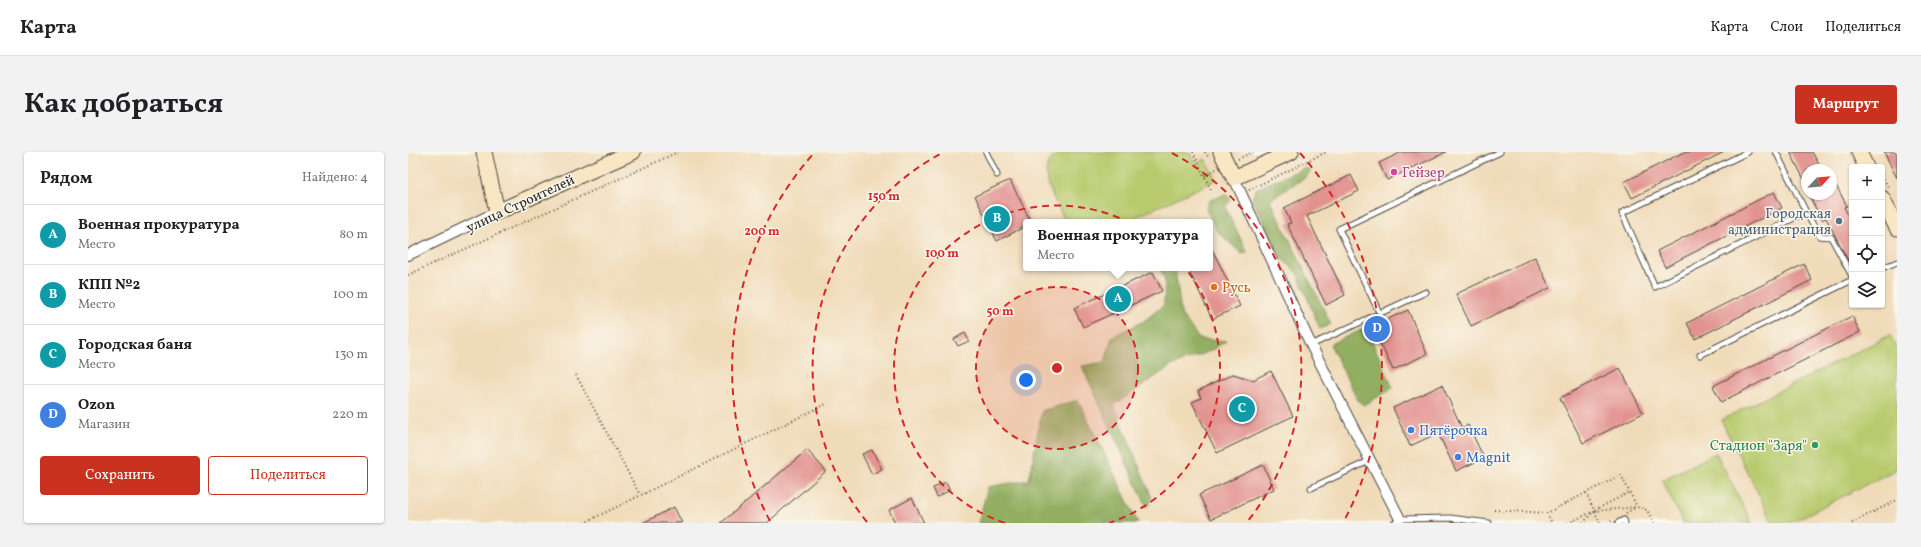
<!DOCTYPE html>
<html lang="ru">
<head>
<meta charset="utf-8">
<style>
  :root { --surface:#fff; --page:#f2f2f2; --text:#202124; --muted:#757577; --line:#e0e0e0; --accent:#c8321e }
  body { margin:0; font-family:Vollkorn,serif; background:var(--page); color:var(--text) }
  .controls { position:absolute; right:12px; top:12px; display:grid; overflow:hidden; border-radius:4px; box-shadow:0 1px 3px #0004 }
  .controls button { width:36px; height:36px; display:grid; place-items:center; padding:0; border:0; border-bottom:1px solid var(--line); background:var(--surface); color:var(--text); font:20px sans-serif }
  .compass { position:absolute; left:1393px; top:12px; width:36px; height:36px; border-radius:50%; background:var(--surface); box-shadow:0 1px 3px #0004; rotate:64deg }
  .you { position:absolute; left:618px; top:228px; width:14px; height:14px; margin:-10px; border:3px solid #fff; border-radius:50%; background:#1a73e8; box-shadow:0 0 0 6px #1a73e833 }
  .badge { display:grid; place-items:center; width:26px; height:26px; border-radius:50%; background:var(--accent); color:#fff; font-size:13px; font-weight:700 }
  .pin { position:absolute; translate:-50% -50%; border:2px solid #fff; box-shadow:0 1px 4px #0006 }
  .popup { position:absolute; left:615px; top:67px; width:190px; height:52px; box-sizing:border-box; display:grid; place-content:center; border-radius:4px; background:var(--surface); filter:drop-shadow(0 1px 3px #0005); font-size:13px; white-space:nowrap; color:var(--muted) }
  .popup b { font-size:15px; color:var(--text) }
  .popup::after { content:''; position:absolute; left:50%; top:100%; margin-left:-8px; border:8px solid transparent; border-top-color:var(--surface) }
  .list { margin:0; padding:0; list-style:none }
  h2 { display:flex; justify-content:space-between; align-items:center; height:52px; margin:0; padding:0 16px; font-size:17px }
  h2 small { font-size:13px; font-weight:400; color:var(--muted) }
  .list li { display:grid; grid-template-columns:26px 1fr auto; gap:12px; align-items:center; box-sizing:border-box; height:60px; padding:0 16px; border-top:1px solid var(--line) }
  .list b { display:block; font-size:15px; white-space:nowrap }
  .list p { margin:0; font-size:13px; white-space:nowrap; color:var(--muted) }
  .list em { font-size:13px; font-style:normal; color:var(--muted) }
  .actions { display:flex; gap:8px; padding:12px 16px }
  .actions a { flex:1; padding:9px 0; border:1px solid var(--accent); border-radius:4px; text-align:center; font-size:14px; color:var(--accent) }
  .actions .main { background:var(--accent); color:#fff }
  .icon { flex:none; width:22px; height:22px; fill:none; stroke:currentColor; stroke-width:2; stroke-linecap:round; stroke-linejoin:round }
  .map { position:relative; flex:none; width:1489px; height:371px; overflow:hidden; border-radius:4px }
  header { display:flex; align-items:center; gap:24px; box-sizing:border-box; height:56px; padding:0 20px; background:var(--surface); border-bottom:1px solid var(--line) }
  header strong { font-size:19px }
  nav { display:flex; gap:22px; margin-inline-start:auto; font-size:14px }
  .intro { display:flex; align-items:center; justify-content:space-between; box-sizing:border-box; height:96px; padding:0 24px }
  h1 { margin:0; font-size:28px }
  .button { padding:10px 18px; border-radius:4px; background:var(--accent); color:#fff; font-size:14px; font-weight:700 }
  main { display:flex; gap:24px; padding:0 24px }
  aside { flex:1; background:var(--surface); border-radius:4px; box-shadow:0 1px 3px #0004 }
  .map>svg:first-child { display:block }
  .green { fill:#b8ca6d; stroke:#727a4c }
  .forest { fill:#92ae60; stroke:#5e6c46 }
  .building { fill:#e2928f }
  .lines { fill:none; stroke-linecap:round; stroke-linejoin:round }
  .lane-casing { stroke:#494540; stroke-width:7 }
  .street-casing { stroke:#494540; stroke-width:12 }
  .secondary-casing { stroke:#494540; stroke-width:17 }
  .path { stroke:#494540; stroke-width:2; stroke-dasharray:1 3; stroke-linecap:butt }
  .lane { stroke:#fff; stroke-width:5 }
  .street { stroke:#fff; stroke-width:10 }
  .secondary { stroke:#f9e7c3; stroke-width:15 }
  .ring { fill:none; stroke:#d62828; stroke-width:2; stroke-dasharray:7 5 }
  .hotel-dot { fill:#d1479c; stroke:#fbf7ec; stroke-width:1.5 }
  .service-dot { fill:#5c6f8a; stroke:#fbf7ec; stroke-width:1.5 }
  .food-dot { fill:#e8710a; stroke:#fbf7ec; stroke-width:1.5 }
  .shop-dot { fill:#3f7fe0; stroke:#fbf7ec; stroke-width:1.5 }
  .leisure-dot { fill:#2e9e5b; stroke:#fbf7ec; stroke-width:1.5 }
  .labels { text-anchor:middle; stroke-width:3; stroke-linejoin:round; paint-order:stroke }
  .hotel-label { font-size:14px; fill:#b23c85; stroke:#fbf7ec; text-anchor:start }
  .street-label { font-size:14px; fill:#2b2b2b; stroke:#fbf7ec }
  .service-label { font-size:14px; fill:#4e5e75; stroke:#fbf7ec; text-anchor:end }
  .food-label { font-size:14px; fill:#c56008; stroke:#fbf7ec; text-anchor:start }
  .shop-label { font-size:14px; fill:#366cbe; stroke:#fbf7ec; text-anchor:start }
  .leisure-label { font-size:14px; fill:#27864d; stroke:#fbf7ec; text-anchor:end }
  .centre { fill:#d62828; stroke:#fbf7ec; stroke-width:2 }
  .ring-label { font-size:12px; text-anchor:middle; font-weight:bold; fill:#d62828; stroke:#fbf7ec; stroke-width:3; stroke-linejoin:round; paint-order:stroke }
</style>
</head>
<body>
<header>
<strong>Карта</strong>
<nav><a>Карта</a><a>Слои</a><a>Поделиться</a></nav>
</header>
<div class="intro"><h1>Как добраться</h1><a class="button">Маршрут</a></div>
<main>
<aside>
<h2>Рядом<small>Найдено: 4</small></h2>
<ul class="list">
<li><span class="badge" style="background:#0f9aa8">A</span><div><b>Военная прокуратура</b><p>Место</p></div><em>80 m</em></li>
<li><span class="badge" style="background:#0f9aa8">B</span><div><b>КПП №2</b><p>Место</p></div><em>100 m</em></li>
<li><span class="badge" style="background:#0f9aa8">C</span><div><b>Городская баня</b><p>Место</p></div><em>130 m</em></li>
<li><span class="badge" style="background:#3f7fe0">D</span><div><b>Ozon</b><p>Магазин</p></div><em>220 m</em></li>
</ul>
<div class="actions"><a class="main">Сохранить</a><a>Поделиться</a></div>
</aside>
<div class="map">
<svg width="1489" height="371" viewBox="0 0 1489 371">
  <rect width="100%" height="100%" fill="#fbf7ec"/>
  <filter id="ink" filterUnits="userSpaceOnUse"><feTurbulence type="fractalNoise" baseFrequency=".025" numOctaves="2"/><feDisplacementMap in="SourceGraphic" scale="8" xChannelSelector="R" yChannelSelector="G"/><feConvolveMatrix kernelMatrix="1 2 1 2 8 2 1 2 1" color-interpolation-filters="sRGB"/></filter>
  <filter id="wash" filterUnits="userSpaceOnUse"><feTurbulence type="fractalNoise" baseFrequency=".012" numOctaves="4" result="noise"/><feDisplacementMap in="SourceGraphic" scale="16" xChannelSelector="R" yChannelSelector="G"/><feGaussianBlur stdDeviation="0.9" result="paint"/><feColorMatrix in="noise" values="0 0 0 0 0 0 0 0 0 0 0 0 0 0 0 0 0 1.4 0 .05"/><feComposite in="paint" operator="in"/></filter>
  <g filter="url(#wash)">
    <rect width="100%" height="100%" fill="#f0dbb9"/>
    <path class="green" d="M658,0h123l6,12 10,-5 11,21 -91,42h-59c-7,-14 -28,-47 -16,-61 3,-4 10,-6 16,-9z
      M1482,183l7,14v120l-107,54h-17l-52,-103z
      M1308,301l36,70h-69l-21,-43z"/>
    <path class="forest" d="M896,16l7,2 -4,6 -37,24 61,124 -11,5 -23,-56 -13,-12 -32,-62 4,-10z
      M818,42l5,6 -6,7 22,45 -5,2 -25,-23 -11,-22 3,-8z
      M752,116h15l6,46 18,25 27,2 -16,10 -39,15 -57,39 38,93 -5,9 -65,-141 23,-4 7,-25 32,-16 20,-16 1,-25z
      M958,176l27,60 -29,17 -7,-6 -27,-55z
      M670,248l60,123h-160l10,-36 41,-7 13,-69z"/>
    <g id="blocks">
      <path class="building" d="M994,0h44l-59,28 -8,-17z
        M1276,0h40l-92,46 -8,-16z
        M1382,0h22l10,18h-15v15z
        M1476,0h13v26z
        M943,23l8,16 -52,25 38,79 -19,10 -39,-81 4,-1 -7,-15z
        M1423,24l16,30 -3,1 8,16v45l-26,-50 -4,2 -14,-26h23z
        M602,28l21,42h-5v4l-29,15 -22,-45z
        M1366,40l8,16 -117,59 -8,-16z
        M802,93l30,61 -28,13 -24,-51h22z
        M1127,105l15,31 -79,38 -15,-32z
        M1396,112l8,16 -117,59 -8,-16z
        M745,120l9,19 -79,36 -9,-19z
        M1000,158l19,44 -34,16 -21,-44z
        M1444,164l8,16 -139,70 -8,-16z
        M557,181l4,8 -11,5 -4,-7z
        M1212,216l23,45 -60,30 -23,-45z
        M863,219l22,45 -76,37 -25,-51 9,-4 -3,-7 35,-17 20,6z
        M1034,233l20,43 6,-3 16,33 -28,13 -18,-38 -28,13 -17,-38z
        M399,298l19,21 -59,52h-46z
        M464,298l10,19 -10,5 -10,-20z
        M855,313l11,24 -63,30 -12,-24z
        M538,330l4,8 -13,7 -4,-9z
        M504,346l12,25h-29l-6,-13z
        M266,355l8,16h-39z"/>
    </g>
  </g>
  <g filter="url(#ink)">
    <use href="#blocks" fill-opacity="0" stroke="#494540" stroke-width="1"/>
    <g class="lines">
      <defs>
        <path id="lane" d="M578,0l11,23
          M1340,0l-126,61 33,74 151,-75 -30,-60
          M1398,60l13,24 12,1 21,39
          M1474,116l15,-6
          M972,162l-41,-85 161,-77
          M903,193l115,-53
          M1292,203l152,-75
          M903,336l58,-27
          M986,371l6,-4 50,-1 39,5
          M1210,371l6,-3 1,3"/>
        <path id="street" d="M826,26l77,167 89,174
          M0,103l89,-43"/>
        <path id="secondary" d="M76,0l13,60 136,-60
          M813,0l13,26 57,-26
          M1451,0l7,15
          M1474,46l15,30"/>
      </defs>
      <use href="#lane" class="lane-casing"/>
      <use href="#street" class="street-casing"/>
      <use href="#secondary" class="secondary-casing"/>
      <path class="path" d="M785,0l18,38
        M797,0l4,6
        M830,7l15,-7
        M1474,23l6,12
        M797,24l11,-7
        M841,38l77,-38
        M0,123l270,-123
        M168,223l64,120
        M1178,341l14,30
        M1086,358l53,3 74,-38 16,32
        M1187,358l35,-18
        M1139,361l5,10
        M1218,361l10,-6
        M176,371l242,-119
        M1160,371l24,-11
        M1175,371l11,-12 43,-4 10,3 7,13
        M1199,371l5,-2
        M1444,371l45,-23"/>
      <use href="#lane" class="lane"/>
      <use href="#street" class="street"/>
      <use href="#secondary" class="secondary"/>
    </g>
  </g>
  <circle cx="649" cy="216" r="81" fill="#d62828" fill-opacity=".12"/>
  <g class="ring">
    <circle cx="649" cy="216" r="81"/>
    <path d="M597 371A163 163 0 1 1 701 371"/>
    <path d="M459 370A244 244 0 0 1 534 1M764 1A244 244 0 0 1 839 370"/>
    <path d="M362 369A325 325 0 0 1 406 1M892 1A325 325 0 0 1 936 369"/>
  </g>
  <circle class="hotel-dot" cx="986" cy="20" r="4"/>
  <circle class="service-dot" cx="1431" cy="69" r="4"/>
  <circle class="food-dot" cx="806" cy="135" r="4"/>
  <g class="shop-dot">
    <circle cx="1003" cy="278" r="4"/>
    <circle cx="1050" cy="305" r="4"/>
  </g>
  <circle class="leisure-dot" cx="1407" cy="293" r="4"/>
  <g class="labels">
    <g class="hotel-label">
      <text x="994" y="25">Гейзер</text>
    </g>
    <g class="street-label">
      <text transform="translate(112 51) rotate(-25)" y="5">улица Строителей</text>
    </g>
    <g class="service-label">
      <text x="1423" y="66">Городская<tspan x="1423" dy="16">администрация</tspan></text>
    </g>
    <g class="food-label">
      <text x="814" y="140">Русь</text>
    </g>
    <g class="shop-label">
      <text x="1011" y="283">Пятёрочка</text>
      <text x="1058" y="310">Magnit</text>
    </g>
    <g class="leisure-label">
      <text x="1399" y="298">Стадион "Заря"</text>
    </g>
  </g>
  <circle cx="649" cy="216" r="6" class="centre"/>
  <g class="ring-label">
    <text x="476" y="48">150 m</text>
    <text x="354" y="83">200 m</text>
    <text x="534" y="105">100 m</text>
    <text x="592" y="163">50 m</text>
  </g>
</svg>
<div class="controls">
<button>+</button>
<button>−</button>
<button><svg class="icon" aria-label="locate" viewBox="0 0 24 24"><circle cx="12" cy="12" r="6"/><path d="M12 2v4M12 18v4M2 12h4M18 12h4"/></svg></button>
<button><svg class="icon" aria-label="layers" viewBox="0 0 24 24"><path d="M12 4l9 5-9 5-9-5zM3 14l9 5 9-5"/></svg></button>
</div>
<svg class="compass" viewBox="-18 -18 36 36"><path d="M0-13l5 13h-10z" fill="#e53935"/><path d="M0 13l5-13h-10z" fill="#757577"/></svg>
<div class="you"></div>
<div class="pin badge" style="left:710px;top:147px;background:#0f9aa8">A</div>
<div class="popup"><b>Военная прокуратура</b>Место</div>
<div class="pin badge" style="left:589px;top:67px;background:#0f9aa8">B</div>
<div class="pin badge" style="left:834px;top:257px;background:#0f9aa8">C</div>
<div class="pin badge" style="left:969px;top:177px;background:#3f7fe0">D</div>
</div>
</main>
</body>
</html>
